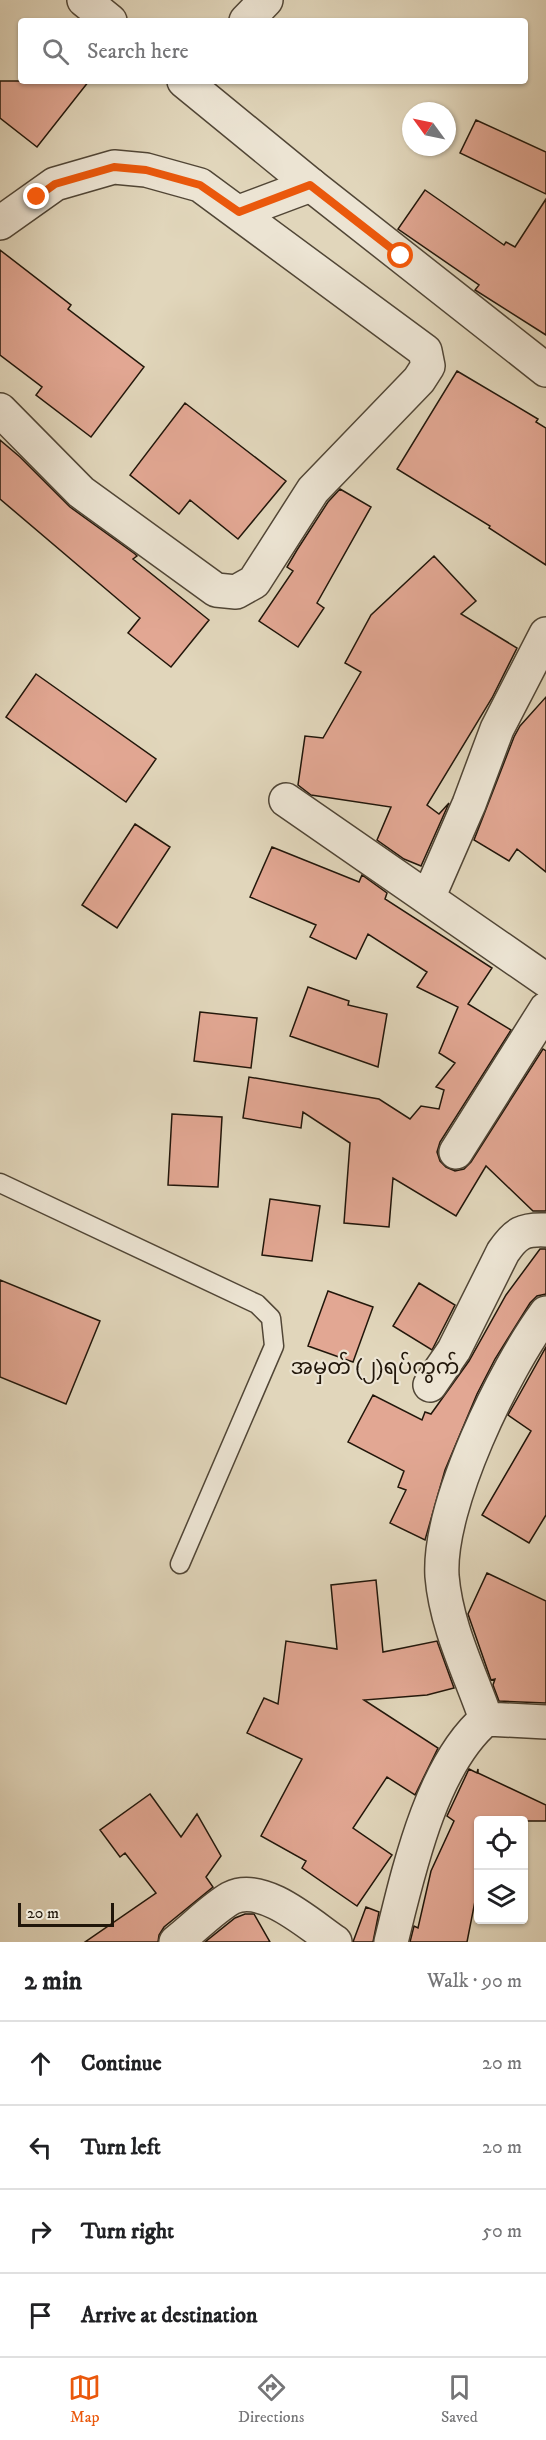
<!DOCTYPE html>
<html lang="en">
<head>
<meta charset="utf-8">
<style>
  :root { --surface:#fff; --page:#f2f2f2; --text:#202124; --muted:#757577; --line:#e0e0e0; --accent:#ea580c }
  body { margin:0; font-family:"IM FELL DW Pica","Noto Sans Myanmar",serif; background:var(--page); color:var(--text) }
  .controls { position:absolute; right:18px; bottom:18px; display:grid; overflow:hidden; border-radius:6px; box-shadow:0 2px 4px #0004 }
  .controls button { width:54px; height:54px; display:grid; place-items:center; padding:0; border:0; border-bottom:2px solid var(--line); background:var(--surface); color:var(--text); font:30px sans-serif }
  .compass { position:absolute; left:402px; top:102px; width:54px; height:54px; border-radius:50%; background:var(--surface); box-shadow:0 2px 4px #0004; rotate:303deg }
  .scale { position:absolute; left:18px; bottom:15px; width:96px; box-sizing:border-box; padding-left:6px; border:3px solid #21160a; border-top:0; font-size:16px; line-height:21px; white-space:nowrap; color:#21160a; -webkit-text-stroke:4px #ece4d3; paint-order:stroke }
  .stop { position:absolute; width:18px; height:18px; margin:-14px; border:4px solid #ea580c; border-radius:50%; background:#fff }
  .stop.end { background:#ea580c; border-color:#fff; box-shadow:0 2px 6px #0008 }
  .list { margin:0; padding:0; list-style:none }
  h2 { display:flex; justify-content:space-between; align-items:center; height:78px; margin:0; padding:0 24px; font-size:26px }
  h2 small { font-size:20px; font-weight:400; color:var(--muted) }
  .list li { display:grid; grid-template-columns:39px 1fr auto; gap:18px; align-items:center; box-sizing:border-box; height:84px; padding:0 24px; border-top:2px solid var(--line) }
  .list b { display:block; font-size:22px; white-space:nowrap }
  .list em { font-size:20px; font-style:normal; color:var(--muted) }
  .icon { flex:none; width:33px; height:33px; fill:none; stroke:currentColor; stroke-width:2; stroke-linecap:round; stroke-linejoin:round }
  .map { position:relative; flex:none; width:546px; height:1942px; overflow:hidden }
  .search { position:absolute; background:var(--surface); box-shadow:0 2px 4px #0004; left:18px; right:18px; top:18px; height:66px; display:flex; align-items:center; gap:15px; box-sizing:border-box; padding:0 21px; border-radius:6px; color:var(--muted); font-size:22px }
  .sheet { height:414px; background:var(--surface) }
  nav { display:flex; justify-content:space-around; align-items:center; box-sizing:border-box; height:84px; border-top:2px solid var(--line); background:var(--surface); font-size:16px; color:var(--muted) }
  nav a { display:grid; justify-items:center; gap:3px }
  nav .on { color:var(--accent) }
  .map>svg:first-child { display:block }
  .building { fill:#e2a793; stroke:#21160a; stroke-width:1.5 }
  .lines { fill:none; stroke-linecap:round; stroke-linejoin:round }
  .service-casing { stroke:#514636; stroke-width:21 }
  .minor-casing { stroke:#514636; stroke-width:36 }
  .tertiary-casing { stroke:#514636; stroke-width:36 }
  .service { stroke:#ece4d3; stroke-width:18 }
  .minor { stroke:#ece4d3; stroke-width:33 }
  .tertiary { stroke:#ece4d3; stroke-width:33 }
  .route { stroke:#ea580c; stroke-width:8 }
  .labels { text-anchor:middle; stroke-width:4.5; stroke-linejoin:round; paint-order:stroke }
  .quarter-label { font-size:21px; fill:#21160a; stroke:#ece4d3 }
</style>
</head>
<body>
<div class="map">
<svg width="546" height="1942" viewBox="0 0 546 1942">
  <rect width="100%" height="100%" fill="#e1d6bb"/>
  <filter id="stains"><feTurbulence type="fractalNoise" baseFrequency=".00333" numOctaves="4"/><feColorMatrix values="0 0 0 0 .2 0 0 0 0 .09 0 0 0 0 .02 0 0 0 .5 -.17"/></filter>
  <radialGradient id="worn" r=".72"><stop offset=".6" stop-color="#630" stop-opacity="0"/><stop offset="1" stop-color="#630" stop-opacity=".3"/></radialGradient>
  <path class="building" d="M0,81h89l-52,66 -37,-29z
    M476,120l70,32v42l-86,-41z
    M425,190l79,55 2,-3 9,5 31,-48v136l-71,-45 4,-5 -81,-56z
    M0,250l71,55 -3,4 76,58 -53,70 -55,-42 6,-8 -42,-32z
    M457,371l81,48 -2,3 10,6v137l-57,-37 1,-2 -93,-57z
    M185,403l101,78 -48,58 -48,-39 -11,14 -49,-39z
    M0,440l20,17 50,50 65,47 2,2 -4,3 76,61 -38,47 -43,-34 12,-15 -140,-119z
    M340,489l31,18 -54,96 7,5 -26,39 -39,-26 34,-50 -6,-4 10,-17 31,-48z
    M434,556l42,45 -15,13 56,34 -25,50 -65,107 12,9 10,-11 -28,63 -17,-7 -27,-19 14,-33 -80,-12 -13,-10 7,-49 18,2 38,-66 -16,-9 26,-48z
    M36,674l120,85 -30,43 -120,-85z
    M546,697v175l-29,-23 -8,12 -35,-21 40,-103 6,-11z
    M135,824l35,23 -53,81 -35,-23z
    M272,847l87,35 3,-7 25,18 -2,6 107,69 -24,36 43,26 -71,112 -3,10 3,9 6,6 9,4 9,-2 7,-7 72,-113 3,2v160h-13l-47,-45 -30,50 -63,-38 -4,49 -45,-4 6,-80 -47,-31 -2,16 -58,-10 6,-41 130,22 31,20 11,-13 18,3 5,-19 -8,-3 19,-24 -16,-10 19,-46 -41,-20 10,-15 -59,-38 -12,25 -46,-22 6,-12 -66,-28z
    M308,987l41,14 -1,4 39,9 -9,53 -88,-31z
    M200,1012l57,6 -6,50 -57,-7z
    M172,1114l50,3 -4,70 -50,-2z
    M270,1199l50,7 -8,55 -50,-6z
    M540,1249h6v45l-9,2 -7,7 -35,56 -18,35 -32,76 -20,70 -35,-17 16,-33 -8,-3 6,-16 -56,-29 25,-47 49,25 3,-8 6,2 38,-53 37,-66z
    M0,1280l100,41 -34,83 -66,-27z
    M419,1283l36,22 -23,45 -39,-24z
    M328,1291l45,16 -20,55 -45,-16z
    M546,1347v168l-17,28 -47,-28 49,-84 -23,-16z
    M487,1573l59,28v102l-47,-2 -6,-16 2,-6 -4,1 -23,-66z
    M376,1580l7,72 54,-11 17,47 -27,7 -63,5 74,48 -23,47 -28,-18 -34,51 39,27 -35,51 -55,-38 4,-7 -45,-25 41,-77 -55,-26 17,-35 14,6 8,-63 51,8 -6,-64z
    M469,1769l8,4 1,-4v4l68,32v16h-68v65l-11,56h-57l4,-16 4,2 13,-57 23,-50 -7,-5z
    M150,1794l31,43 16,-23 24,42 -15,21 7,10 -49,40 -5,8 -1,7h-73l71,-49 -31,-40 -5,4 -20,-27z
    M366,1907l13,5 -6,30h-20z
    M245,1914h9l16,28h-65l30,-24z"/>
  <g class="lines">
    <defs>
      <path id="service" d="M0,1183l257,121 14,14 3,28 -94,218"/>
      <path id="minor" d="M246,21l20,-21
        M239,212l72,-27
        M0,223l55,-39 59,-17 32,3 54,15 225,166 3,15 -9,14 -106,110 -59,92 -18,10 -20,-2 -135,-98 -81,-82
        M286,800l260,180
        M428,898l41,-94 28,-75 49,-95
        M456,1152l90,-143
        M430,1385l24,-35 49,-98c13,-19 20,-23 43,-22
        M486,1719c-16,-46 -40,-93 -44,-143 -4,-71 62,-206 104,-263
        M176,1942c17,-13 37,-34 55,-44 32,-16 79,27 104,44
        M391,1942c17,-69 40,-176 95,-223l60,3"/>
      <path id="tertiary" d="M84,0l26,21
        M184,81l127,104 235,185"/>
    </defs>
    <use href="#service" class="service-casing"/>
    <use href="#minor" class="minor-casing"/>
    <use href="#tertiary" class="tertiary-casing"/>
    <use href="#service" class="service"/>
    <use href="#minor" class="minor"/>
    <use href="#tertiary" class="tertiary"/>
  </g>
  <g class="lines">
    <path class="route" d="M37,197l18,-13 59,-17 32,3 54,15 39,27 71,-27 91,71"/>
  </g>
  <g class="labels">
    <g class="quarter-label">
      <text x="375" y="1374">အမှတ် (၂)ရပ်ကွက်</text>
    </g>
  </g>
  <rect width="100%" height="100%" filter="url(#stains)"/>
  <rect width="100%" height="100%" fill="url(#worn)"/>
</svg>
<div class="controls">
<button><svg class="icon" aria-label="locate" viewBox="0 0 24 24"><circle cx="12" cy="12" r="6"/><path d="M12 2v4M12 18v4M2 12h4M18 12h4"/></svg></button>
<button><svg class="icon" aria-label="layers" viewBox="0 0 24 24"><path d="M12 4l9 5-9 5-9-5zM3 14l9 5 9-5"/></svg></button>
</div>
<svg class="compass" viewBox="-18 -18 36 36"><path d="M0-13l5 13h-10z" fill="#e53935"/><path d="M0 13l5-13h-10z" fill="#757577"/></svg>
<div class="scale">20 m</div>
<div class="stop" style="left:401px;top:256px"></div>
<div class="stop end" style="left:37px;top:197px"></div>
<div class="search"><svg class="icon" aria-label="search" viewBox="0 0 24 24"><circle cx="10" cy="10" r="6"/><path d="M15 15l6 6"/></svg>Search here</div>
</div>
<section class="sheet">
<h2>2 min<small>Walk · 90 m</small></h2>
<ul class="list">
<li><svg class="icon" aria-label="ahead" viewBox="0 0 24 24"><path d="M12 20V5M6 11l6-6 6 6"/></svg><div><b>Continue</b></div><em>20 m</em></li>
<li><svg class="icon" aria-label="left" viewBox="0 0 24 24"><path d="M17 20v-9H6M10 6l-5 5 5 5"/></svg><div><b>Turn left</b></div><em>20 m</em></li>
<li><svg class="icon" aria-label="right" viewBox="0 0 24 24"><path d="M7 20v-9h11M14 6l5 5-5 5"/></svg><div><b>Turn right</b></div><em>50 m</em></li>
<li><svg class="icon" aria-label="arrive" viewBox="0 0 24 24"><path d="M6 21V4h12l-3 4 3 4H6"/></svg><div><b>Arrive at destination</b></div></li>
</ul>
</section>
<nav>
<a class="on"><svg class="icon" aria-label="map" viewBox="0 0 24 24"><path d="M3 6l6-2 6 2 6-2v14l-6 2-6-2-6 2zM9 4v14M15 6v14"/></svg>Map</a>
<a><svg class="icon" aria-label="directions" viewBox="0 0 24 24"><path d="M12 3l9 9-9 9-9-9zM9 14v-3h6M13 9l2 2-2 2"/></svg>Directions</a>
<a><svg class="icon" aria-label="saved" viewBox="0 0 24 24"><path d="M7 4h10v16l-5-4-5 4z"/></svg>Saved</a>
</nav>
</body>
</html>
